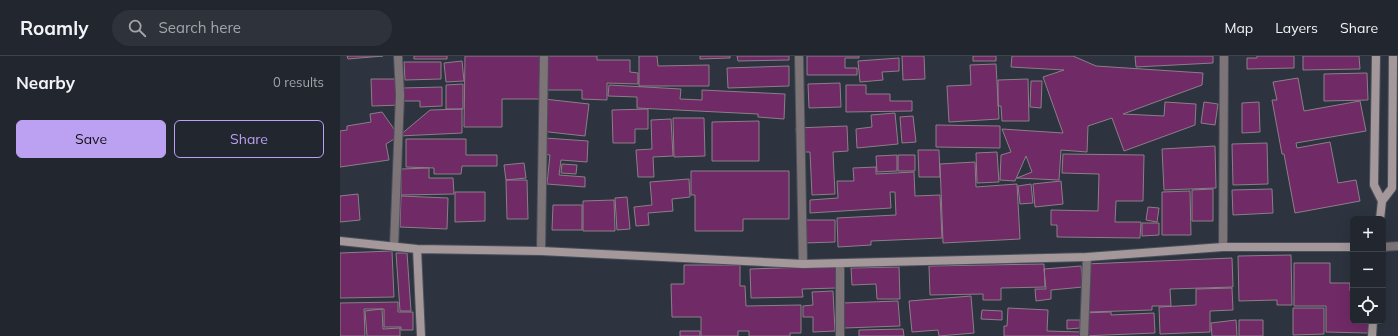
<!DOCTYPE html>
<html lang="en">
<head>
<meta charset="utf-8">
<style>
  :root { --surface:#22272f; --page:#2e333b; --text:#f1f3f6; --muted:#a2a5aa; --line:#3f444b; --accent:#bca0f2 }
  body { margin:0; font-family:Mulish,sans-serif; background:var(--page); color:var(--text) }
  .controls { position:absolute; right:12px; bottom:12px; display:grid; overflow:hidden; border-radius:6px; box-shadow:0 4px 16px #0002 }
  .controls button { width:36px; height:36px; display:grid; place-items:center; padding:0; border:0; border-bottom:1px solid var(--line); background:var(--surface); color:var(--text); font:20px sans-serif }
  .list { margin:0; padding:0; list-style:none }
  h2 { display:flex; justify-content:space-between; align-items:center; height:52px; margin:0; padding:0 16px; font-size:17px }
  h2 small { font-size:13px; font-weight:400; color:var(--muted) }
  .actions { display:flex; gap:8px; padding:12px 16px }
  .actions a { flex:1; padding:9px 0; border:1px solid var(--accent); border-radius:6px; text-align:center; font-size:14px; color:var(--accent) }
  .actions .main { background:var(--accent); color:#111 }
  .icon { flex:none; width:22px; height:22px; fill:none; stroke:currentColor; stroke-width:2; stroke-linecap:round; stroke-linejoin:round }
  .map { position:relative; flex:none; width:1058px; height:280px; overflow:hidden }
  header { display:flex; align-items:center; gap:24px; box-sizing:border-box; height:56px; padding:0 20px; background:var(--surface); border-bottom:1px solid var(--line) }
  header strong { font-size:19px }
  nav { display:flex; gap:22px; margin-inline-start:auto; font-size:14px }
  .search { width:280px; height:36px; background:var(--page); display:flex; align-items:center; gap:10px; box-sizing:border-box; padding:0 14px; border-radius:22px; color:var(--muted); font-size:15px }
  main { display:flex }
  aside { flex:1; background:var(--surface) }
  .map>svg:first-child { display:block }
  .building { fill:#702a66; stroke:#8b7e88 }
  .lines { fill:none; stroke-linecap:round; stroke-linejoin:round }
  .street-casing { stroke:#4a505b; stroke-width:10 }
  .secondary-casing { stroke:#4a505b; stroke-width:10 }
  .street { stroke:#7c7476; stroke-width:8 }
  .secondary { stroke:#a4989a; stroke-width:8 }
</style>
</head>
<body>
<header>
<strong>Roamly</strong>
<div class="search"><svg class="icon" aria-label="search" viewBox="0 0 24 24"><circle cx="10" cy="10" r="6"/><path d="M15 15l6 6"/></svg>Search here</div>
<nav><a>Map</a><a>Layers</a><a>Share</a></nav>
</header>
<main>
<aside>
<h2>Nearby<small>0 results</small></h2>
<ul class="list">
</ul>
<div class="actions"><a class="main">Save</a><a>Share</a></div>
</aside>
<div class="map">
<svg width="1058" height="280" viewBox="0 0 1058 280">
  <rect width="100%" height="100%" fill="#2d343f"/>
  <path class="building" d="M7,0h36l-35,3z
    M74,0h33v3h-33z
    M125,0h77l-1,43h-39v28h-38z
    M206,0h51v4h33v12l8,1v11l-31,-1v17l-25,-1v-9h-37z
    M299,0h18l1,10 51,-1v21h-70z
    M360,0h30v2l-30,1z
    M397,0h52v4l-51,1z
    M467,0h52v2h-14v10h12v7h-50z
    M562,0h22l1,23 -22,1z
    M633,0h23v5h-23z
    M672,0h61l23,10 107,7 -1,12 -79,29 41,2 1,-14 31,2 -1,21 -71,26 -12,-33 -24,8 -1,26 -26,-2 -2,30 -42,-2 15,-6 -6,-16 -11,25 -15,-1 1,-25 10,-3 -9,-23 61,4 -20,-56 21,-7 -53,-3z
    M795,0h78v7l-77,4z
    M917,0h37v12l-47,1v-11h10z
    M963,0h56l1,13 -57,1z
    M559,2v13l-17,1 1,8 -23,2 -2,-21z
    M122,5l2,20 -18,1 -2,-19z
    M64,6h37v17l-36,1z
    M656,8l3,55 -50,3 -2,-36 24,-1 -1,-20z
    M449,10v20l-61,2 -1,-20z
    M1027,17l1,27 -44,1v-27z
    M958,22l6,33 56,-10 6,30 -70,12 1,5 33,-6 8,41 18,-3 4,21 -65,12 -11,-59h-2l-10,-54h5l-4,-18z
    M31,23h29l1,26 -29,1z
    M688,23l1,42h-27l-1,-15h-3v-26z
    M691,25h11l-1,27 -11,-1z
    M500,27l1,24 -32,1 -1,-24z
    M123,28v25h-17v-24z
    M269,29l72,4 -1,10 22,1v-10l83,4 -1,25 -26,-2v-3l-121,-6v-11l-29,-1z
    M506,29h20v9h24v7h22v10l-66,1z
    M102,31v19l-22,1v-6h-18v-13z
    M204,43l45,5 -4,32 -45,-5z
    M864,46l14,2 -3,21 -14,-2z
    M919,46l1,30 -18,1v-30z
    M122,53v24l-63,3 31,-26z
    M308,53v20h-13v14h-22l-1,-33z
    M42,56l17,24 -13,8 3,16 -49,7v-36l7,-1v-4l24,-4 -1,-8z
    M555,57l3,31 -41,4 -1,-19 16,-2 -1,-12z
    M573,60l3,26 -14,1 -2,-26z
    M333,62h31l1,38 -31,1z
    M331,63l2,37 -20,1 1,20h-16l-2,-27 16,-1 -1,-29z
    M419,65v40h-47v-39z
    M596,69l64,1v22l-64,-1z
    M507,70l1,25 -15,1 2,42 -23,1 -2,-43h-12l-2,-24z
    M205,82l43,3 -1,21 -26,-2 -2,15 26,2v10l-38,-3 3,-29 -6,-1z
    M66,83h60v16h31v11h-35l-1,8h-27v-6l-28,-1z
    M927,87l1,41 -35,1 -1,-41z
    M875,90l1,42 -52,2 -2,-41z
    M578,94h21l1,27h-21z
    M657,96l2,30 -22,1 -1,-30z
    M723,98l81,1 -1,46h-27l-1,21h26l-1,16 -83,-1v-12h-6v-15l47,1 1,-37 -37,-1z
    M557,99v16l-20,1 -1,-16z
    M558,99h17v16h-17z
    M635,106l1,25 41,-3 3,55 -77,4 -3,-79z
    M184,107l2,15 -20,2 -2,-15z
    M222,108l15,1 -1,9 -15,-1z
    M536,111v7l38,-2 1,24 25,-1 2,43 -71,3v4l-33,2 -1,-29 59,-3 -1,-23h-5l1,16 -81,5v-13l28,-2 -1,-17h17l-1,-13z
    M89,112v10h24l1,16 -53,1v-26z
    M351,115h98v48h-46v12h-48v-36h-4z
    M349,123l1,18 -18,2 1,12 -25,2 1,12 -13,1 -2,-19 18,-2 -2,-23z
    M166,124h21l1,39h-21z
    M721,125l2,23 -28,3 -2,-23z
    M691,128l2,19 -13,1 -2,-18z
    M873,133v32h-21v-31z
    M932,133l1,24 -40,2 -1,-25z
    M850,135l1,44h-29v-43z
    M115,136h30v29l-30,1z
    M18,138l2,26 -20,2v-26z
    M61,140l47,2 -1,31 -47,-2z
    M287,141l3,32 -13,1 -2,-32z
    M274,144l1,31h-32v-30z
    M213,149h29v25h-30z
    M808,151l11,1 -2,14 -11,-2z
    M463,164h32v22l-31,1z
    M802,167h17v12l-17,1z
    M52,195l2,46 -54,1v-45z
    M56,197h11l4,58h-11z
    M951,199l1,50h-15v-5l-38,1 -1,-45z
    M892,202l1,29 -63,2 1,17h-19v4l-64,2 -3,-48z
    M954,207h36v20h20v8h3v30h16l-1,12 -42,-1v-26h-32z
    M704,208l1,23 -44,1v12h-18v-6l-53,1 -1,-29z
    M344,209h56v21h5l1,20 55,-1v28h-11v3h-41v-5h-11v5h-37v-19h-29l-1,-33h13z
    M497,210v22l-35,1 1,8 -52,1 -1,-29z
    M741,210l2,21 -32,3v9l-15,2 -1,-12h11l-2,-20z
    M559,211l1,32h-23l-1,-15 -24,1 -1,-17z
    M892,232l1,22 -23,1v21l-50,2 -1,-27 37,-2v-16z
    M493,235l2,40 -22,1v-15h-10v-11l10,-1 -1,-13z
    M631,240l3,37 -35,3 -1,-6 -26,2 -3,-31z
    M558,245l2,25 -56,2 -1,-25z
    M58,246v10h15v18h-12v-3h-17v-18h-20l1,27h-25v-33z
    M668,252l40,2 -1,21 34,1 -1,4h-76v-10h3z
    M953,252h31v26l-31,1z
    M42,253l1,20 17,-1v8h-33l-2,-25z
    M642,254l20,1v9l-21,-1z
    M771,256v3l43,-2 1,20 -73,3 -1,-23z
    M727,264h13v8l-13,1z
    M896,264l1,16h-25l-1,-13z
    M899,264h24v16h-24z
    M563,273l1,7h-45v-6z
    M340,275h20v5h-20z"/>
  <g class="lines">
    <defs>
      <path id="street" d="M459,0l4,208
        M54,191l6,-152 -2,-39
        M883,191l1,-191
        M1043,191l15,-1
        M201,195l3,-195
        M500,280v-72
        M744,280l3,-79"/>
      <path id="secondary" d="M1036,0l-2,129 8,16 -2,18
        M1042,145l10,-13 1,-132
        M0,185l77,8 124,2 262,13 284,-7 136,-10h130
        M77,193l4,87
        M1032,280l1,-15"/>
    </defs>
    <use href="#street" class="street-casing"/>
    <use href="#secondary" class="secondary-casing"/>
    <use href="#street" class="street"/>
    <use href="#secondary" class="secondary"/>
  </g>
</svg>
<div class="controls">
<button>+</button>
<button>−</button>
<button><svg class="icon" aria-label="locate" viewBox="0 0 24 24"><circle cx="12" cy="12" r="6"/><path d="M12 2v4M12 18v4M2 12h4M18 12h4"/></svg></button>
</div>
</div>
</main>
</body>
</html>
